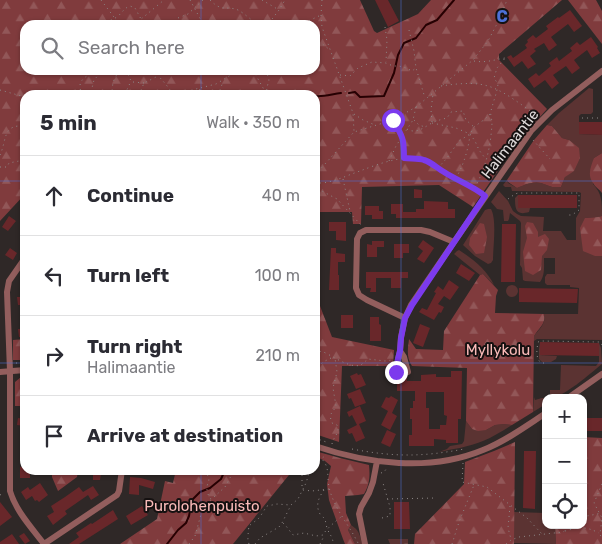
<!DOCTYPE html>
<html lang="en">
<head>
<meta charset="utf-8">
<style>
  :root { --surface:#fff; --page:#f2f2f3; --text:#2b2b33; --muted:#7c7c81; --line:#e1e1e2 }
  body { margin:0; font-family:Rubik,sans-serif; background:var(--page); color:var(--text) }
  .controls { position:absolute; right:15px; bottom:15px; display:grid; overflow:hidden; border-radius:10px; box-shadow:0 1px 4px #0004 }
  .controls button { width:45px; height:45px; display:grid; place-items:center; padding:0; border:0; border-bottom:1px solid var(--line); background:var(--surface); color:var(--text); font:25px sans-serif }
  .stop { position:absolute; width:15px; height:15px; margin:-11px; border:4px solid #7c3aed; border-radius:50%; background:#fff }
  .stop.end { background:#7c3aed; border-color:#fff; box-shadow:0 1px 5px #0008 }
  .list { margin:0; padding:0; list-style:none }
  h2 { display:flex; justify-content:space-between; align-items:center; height:65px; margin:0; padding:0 20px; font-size:21px }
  h2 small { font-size:16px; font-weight:400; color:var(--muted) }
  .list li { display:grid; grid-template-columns:32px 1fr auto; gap:15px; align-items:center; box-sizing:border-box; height:80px; padding:0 20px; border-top:1px solid var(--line) }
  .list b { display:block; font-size:19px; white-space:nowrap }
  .list p { margin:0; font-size:16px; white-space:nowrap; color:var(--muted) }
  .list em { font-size:16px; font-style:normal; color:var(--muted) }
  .icon { flex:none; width:28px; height:28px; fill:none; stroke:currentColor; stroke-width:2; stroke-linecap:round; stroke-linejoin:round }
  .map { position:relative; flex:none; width:602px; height:544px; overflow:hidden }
  .search { position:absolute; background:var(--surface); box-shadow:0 1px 4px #0004; left:20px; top:20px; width:300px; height:55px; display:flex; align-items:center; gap:12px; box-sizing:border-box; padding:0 18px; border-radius:15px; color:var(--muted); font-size:19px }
  .panel { position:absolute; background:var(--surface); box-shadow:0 1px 4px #0004; left:20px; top:90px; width:300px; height:385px; border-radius:15px }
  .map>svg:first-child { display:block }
  .grass { fill:#5b3332 }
  .forest { fill:url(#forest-firs); fill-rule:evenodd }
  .park { fill:url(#park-crowns) }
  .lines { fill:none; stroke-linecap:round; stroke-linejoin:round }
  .stream { stroke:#260002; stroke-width:2 }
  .building { fill:#69272a; fill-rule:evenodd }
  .path { stroke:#8e8887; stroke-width:1; stroke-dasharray:1 4; stroke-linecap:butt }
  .minor { stroke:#935e5d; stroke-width:6 }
  .route { stroke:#7c3aed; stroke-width:6 }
  .grid { fill:none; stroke:#4d71d8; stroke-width:1; stroke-opacity:0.55 }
  .labels { text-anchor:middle; stroke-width:4; stroke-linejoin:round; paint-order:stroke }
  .street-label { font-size:15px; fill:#ded9d9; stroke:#151111 }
  .park-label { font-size:15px; fill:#fabab8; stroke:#151111 }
  .grid-label { font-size:16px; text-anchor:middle; font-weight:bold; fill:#4d71d8; stroke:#151111; stroke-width:4; stroke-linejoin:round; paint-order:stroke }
</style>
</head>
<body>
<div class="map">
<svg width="602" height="544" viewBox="0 0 602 544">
  <defs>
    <pattern id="forest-firs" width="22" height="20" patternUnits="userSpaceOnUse" patternTransform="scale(1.25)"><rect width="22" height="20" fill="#803b3d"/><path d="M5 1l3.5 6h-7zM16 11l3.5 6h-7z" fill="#925758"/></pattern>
    <pattern id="park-crowns" width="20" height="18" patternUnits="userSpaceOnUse" patternTransform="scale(1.25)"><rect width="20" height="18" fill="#5b3332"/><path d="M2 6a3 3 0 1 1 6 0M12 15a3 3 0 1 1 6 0" fill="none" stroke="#72504f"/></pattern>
  </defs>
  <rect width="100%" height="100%" fill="#2f2827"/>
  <path class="grass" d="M589,88l4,1v23l-2,2h-10l-2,2v18l23,1v18l-8,5 -1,26c9,10 9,17 9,32l-4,1 -13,1 10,38h7v84l-65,-1 -3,2v-5c6,-8 12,-12 10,-22h34l1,-26 -9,-1v-2h-23l-2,-2v-6l2,-3h8v-16h-11c0,9 1,17 -4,24l-15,-1 -2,-1 -1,-12 -2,-3 1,-42 -1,-2 -10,-8 -1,6 -1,2h-4l-1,-11 -6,-1 -6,-7 8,-11 9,10 5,10 4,3 4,2 23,1 -1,14h18l6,9h9v-22l4,-7 1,-18 -2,-1 -66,-1h-1l-1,-4h-6l-2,-2 4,-5 1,3 9,5c7,-3 16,-7 24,-5 10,3 9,5 20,4l4,-10 4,-37 -7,-2 -10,-12 -5,-1 12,-12z
    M518,195v13h12l-1,4c-13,4 -14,-3 -14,-14z
    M488,209h3c6,11 2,38 2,51l-2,3 -3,1 -13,-8 -12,-11 22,-35z
    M459,250c14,9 28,20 35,35l-11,-11 -3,1 -26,-21 3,-3z
    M506 291a6 6 0 1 1 12 0a6 6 0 1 1-12 0Z
    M540,342v13l17,1 -1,3 -5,3h-9l-3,-3v-10z
    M599,343l2,5 1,16c-11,9 -39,34 -52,34v-8h10l1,-25 35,1 3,-4z
    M534,397l1,3 7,-2h2l2,6 -13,8z
    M466,421l6,8 14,1 9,-5 9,-1 8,1c-10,6 -19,12 -29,16 -14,6 -30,8 -44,11l8,-3 3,-3 12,-2 2,-3z
    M514,512l32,1v12h9l1,19 -42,-1z
    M351,525c8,5 9,10 11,19h-7l-7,-14z"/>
  <path class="forest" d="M0,0h360l14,31 3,2 41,-19 13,-14h131l-63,54v6l48,49 -28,31 -46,67 -34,-22 -77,2 -1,37h-8l-1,-12h-34l-3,73v-190h-290v99l-25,27zM25,25h290v45h-290z
    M568,0h28l6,11v33z
    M547,125l5,1 10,12 7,2 10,8 1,10 -6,13 -9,6 -4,10c-11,1 -10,-1 -20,-4 -8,-2 -17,2 -24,5l-9,-6 -1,-2 27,-40z
    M602,153v40c-3,-4 -7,-6 -9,-10 -6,-8 -2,-17 1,-25z
    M602,216v40h-7l-12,-5 -3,-23 5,-10 13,-1z
    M527,222l6,1 5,9v5l7,-3 4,5 -2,11 -5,6 -1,14 -8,5 -8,-4 -2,-19 4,-14 -2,-12z
    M480,223l4,1 3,13 -3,16 -8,1 -7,-9 1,-7z
    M483,274l15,16 -2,6 -1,17 49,1c2,10 -5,14 -10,22l-1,76 -21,13 -8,-1 -9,1 -9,5 -8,1 -6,-2 -6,-8 1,-53 -55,-2c-6,-8 -4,-18 -3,-27l7,10 27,1 1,-19 36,-56z
    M315,293l17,44 62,13 -1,16h-51l-3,76 -24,-8z
    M25,339v21h-12v-20z
    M25,376v30h-10v-24l6,-5z
    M583,437l19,1v106h-46l-1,-19h28z
    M515,442l-1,102h-100l1,-10 49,-50 1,-22 29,-11z
    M315,451l25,7 29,7c1,10 1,19 -5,29l-6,1 -13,1 1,17 5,12 -3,5 7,14h-10l-2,-5 -14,-39 -2,-16 4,-18 -6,-5 -10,-5z
    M52,470h26l-1,7 -19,14 -6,-14z
    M176,470h117l-60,74h-113l37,-25 8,-38 8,2z"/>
  <path class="park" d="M388,539h20v5h-18z"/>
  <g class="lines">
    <path class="stream" d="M349,93l6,-1 5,5 24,-1 10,-23 4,-18 6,-12 12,-5 10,-13 11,-5 17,-20
      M298,95h10
      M315,96c9,1 17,-2 26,-3
      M167,544l11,-14 8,-7 3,-7 3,-16 8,-8 10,-4 11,-9 4,-9"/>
  </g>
  <path class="building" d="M375,0h13l11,21 -11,6z
    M570,10l12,16 -8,6 -6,-8 -17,13 6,8 -8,6 -5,-8 -10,6 2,2 -6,5 6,8 -8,5 -6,-8 -8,6 -7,-10 4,-2 2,3 14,-10 -2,-3 3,-3 -1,-2 6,-5 3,3 12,-9 -2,-3 12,-9 1,1z
    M591,37l7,10 -1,1 3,5 -8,5 -5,-8 -13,10 6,8 -8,6 -6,-8 -13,9 6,8 -7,6 -7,-9 -11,8 -6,-9 8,-6 3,3 12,-10 -2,-3 8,-6 2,4 13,-10 -2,-3 7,-6 3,3z
    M579,122h23v13l-23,-1z
    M414,189l8,1v8h-8z
    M518,195h59v13h-59z
    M424,201l24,1v7h7v9h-59v-4h-5v-10h12v8h13v-3h8z
    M365,206h14v5h4v8h-11v-4h-7z
    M9,216l7,5 -8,10 -6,-4z
    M329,222h17v19l-10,-1v-9h-7z
    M502,224h14l-1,58h-14z
    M423,240l11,8 -10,15 -7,-4 6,-8 -5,-4z
    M372,241h12v6h-7v10h-10v-13l5,1z
    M394,244h15v9h-6v5h-9z
    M10,248l7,5 -4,7 -8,-5z
    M331,248h5v5l9,1v8h-7v13h1v15h-10z
    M461,264l14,9 -6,8 -13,-8z
    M366,272h42v6h-7v10h-10v-10h-15v14h-6l1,-4h-5z
    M449,280l10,7 -9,13 -6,-4 -6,8 6,3 -3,6 -2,-1 -5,8 -15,-8 3,-4 5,2 9,-17 -2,-1 4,-6 5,4z
    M519,288l59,1 -1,14 -58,-1z
    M17,297h6l1,8h-6z
    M341,315h12v13h-12z
    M370,317h9v7l2,1v16h-11z
    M420,324l10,4 -7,19 -10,-4z
    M18,329h7v8h-6z
    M540,342l59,1v13l-59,-1z
    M451,371h11l-1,48h-3v24h-12v-3l-12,-1v7h-25v-11h3v-16h-2v-11h3v-7h2v-10h-18v-14l3,-2h4l3,2v4h14v-6l15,-1v3h15zM426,392h18v23l3,1 -1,9h-6v4h-11v-21h-3z
    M357,373l1,2 3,-1 5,11 -10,4 -6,-13z
    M360,389l6,14 -11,4 -4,-9 -2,1 -2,-5z
    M391,396l7,4 -6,13 5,3 -7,14 -9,-5 7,-14 -7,-4 5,-10 3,1z
    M360,406l6,15 -7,3 6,14 -9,4 -4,-9 -3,1 -2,-4 10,-5 -5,-10 -3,2 -2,-5z
    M18,418l7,1v7l-8,-1z
    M583,418h19v13h-19z
    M387,430l9,4 -6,13 -9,-4z
    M524,451h12l-1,58 -12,-1z
    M20,467h5v3h5v8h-10z
    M93,473h8l-1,7h-7z
    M130,477l11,1 14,4 -2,7 -14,-4v10l-10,-1z
    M40,483l8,12 -9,7 -2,-2 -2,1 -3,-5 -6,4 -5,-8 7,-5 2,3z
    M93,486l6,9 -8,5 -3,-5 -23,16 2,3 -14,11 -6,-9 7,-4 -3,-6 14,-9 14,-10 4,5z
    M0,502l12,15 -12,9z
    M394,502h15l1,27h-16z
    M142,506l6,9 -17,10 -5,-9z
    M113,510l5,9 -39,25h-10l10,-7 -3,-4 15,-10 1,1z
    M24,533l6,8 -5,3 -6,-8z
    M12,534l7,10h-19v-2z"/>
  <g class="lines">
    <path class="path" d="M101,0l19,25
      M190,0l12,22 -1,3
      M210,0c13,13 15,5 28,10 6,3 14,11 21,15
      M262,0l17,10
      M322,0l-1,15 1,12 31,86 1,18
      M269,23l10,-13 6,-10
      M102,25c5,-4 10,-5 15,-8 5,-4 7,-9 13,-11l5,2 6,11
      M134,25l30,-25
      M171,25l7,-7 10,-4 15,-14
      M259,25c12,-2 24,-3 35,0
      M300,25l21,-10
      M385,27l2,13 -1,22
      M409,30l5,21 2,17 9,30
      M315,38l15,12
      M474,61c11,2 20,-1 31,-3
      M126,70l5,11
      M154,70c6,9 14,15 19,25
      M253,70l14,25
      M266,70l3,10 -3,11
      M340,75l10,1 8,-8 14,-6 14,1 7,3h6l7,2 6,3 4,-3
      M133,82l11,1
      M441,86c14,-2 29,-4 43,-1 19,4 38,21 54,31
      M0,90l25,7
      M112,91l16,4
      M125,94l6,-13
      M81,95c0,-3 -1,-6 -1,-9 0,-8 10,-11 15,-16
      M87,95l5,-7 2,-8 9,-10h4
      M110,95l2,-4 1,-9 6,-12
      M139,95l5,-12 14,-7 4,-6
      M172,95l44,-11 23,-14
      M199,95l1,-7
      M218,95l5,-13
      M354,114l9,6 12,5
      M582,118h20
      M393,120c9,16 11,19 11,38
      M414,120l5,5 6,2
      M432,122l-1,-12 2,-16
      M432,123l24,5 14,6 5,7 4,9 6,8
      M407,129c10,6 18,-3 27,-7 5,-2 9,-3 13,-4l4,-6 12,-1 3,9 8,7
      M533,140l17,19
      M0,155c7,-15 2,-31 25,-29
      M389,161l7,-15 17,-26 3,-13
      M0,167h7l2,-4 10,-2 3,-3 3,-1
      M438,168l9,-10 12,-17 11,-7 4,-7 11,-8 5,-5
      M315,175l39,-43 39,-12 23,-13 57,-47 15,-19 11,-21 8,-20
      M456,178c8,-14 12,-28 14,-43
      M343,179l7,32
      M315,183c16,1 30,-7 45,-12 18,-7 44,-17 64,-11 7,2 19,12 27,16 9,5 21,10 30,17
      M315,185l3,4 19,10 24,26
      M475,187c11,-19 16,-42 17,-64 0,-4 -2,-8 -1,-12 2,-9 6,-18 7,-27l-4,-6 3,-10 9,-11
      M508,199l7,-5 3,-1h61v17l-7,5h-3
      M315,360l3,-6 3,-3c11,4 28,18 40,14 1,-1 6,-5 7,-6l17,2 7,-1
      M16,363h9
      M544,363h-3c-6,-6 -4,-14 -3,-21l3,-1 59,1 2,3
      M315,371l8,-9 8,-4
      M315,438l14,5
      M332,444c1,-7 9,-12 5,-19l-5,-2c-4,-10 1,-10 4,-17l-3,-18 4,-16 -2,-14
      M352,449c42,8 70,8 112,0
      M315,454c18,11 10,20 15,37 6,20 19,34 28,52
      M463,463l-1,19 25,5 40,31 15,16
      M315,464l11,-9
      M206,470l3,10c-3,7 -3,13 2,19
      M302,470v19
      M381,473l3,-1 3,-4
      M602,484l-8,19 8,15 -2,16 2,5
      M303,490l9,1 17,-2
      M324,490c-5,7 -9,15 -4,24 1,2 4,3 5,6 1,2 1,5 2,8 2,6 6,9 6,15l-1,1
      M0,495l4,-2
      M387,499l49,-1
      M510,506l-2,22 3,11
      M382,518l8,-2v-9l-7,-24
      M583,518l4,-2 15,-3
      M283,523l3,3 7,9 11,-2 12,3 7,-1c2,-5 14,-15 18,-18
      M565,531c15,-4 20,-5 34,2
      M189,544l6,-8 8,-29 22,-20 6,-11 8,-5 8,-1
      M249,544c-2,-7 -1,-1 -1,-8 1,-13 0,-9 10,-17 3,-3 6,-9 9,-13l10,-2 13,1
      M255,544l5,-6 19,-11 3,-4 9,-18 7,-6 8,-16 4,-13
      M320,544l3,-6v-2
      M452,544l7,-22 15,-37
      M506,544l5,-4 8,-3 44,-5 9,-7"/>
    <path class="minor" d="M25,258l-16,23 -2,11 3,79v120c6,20 21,36 34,53
      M405,318l-38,-18 -8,-5 -3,-7 1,-49 3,-6 6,-3h55l9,2 24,10
      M400,351l4,6 4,15
      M0,372l25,-2
      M396,372l2,-13 2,-8 1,-14 4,-19 6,-13 43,-63 77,-111 21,-21 50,-39
      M568,398l34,-24
      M315,446c53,18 115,26 168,4 23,-9 43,-24 63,-37
      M44,544l73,-49 2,-4 3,-21
      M365,544l-6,-30 2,-7 8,-14 4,-11 4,-21"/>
  </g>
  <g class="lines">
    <path class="route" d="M393,120c10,17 11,19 11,38 6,1 14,0 20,2 7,2 13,8 20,12 14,9 29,14 41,24l-73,109 -7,13 -4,20 -1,13 -2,8 -2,13"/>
  </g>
  <path class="grid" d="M201,0v25M401,0v544M201,70v25M0,181h25M315,181h287M0,363h25M315,363h287M201,470v74"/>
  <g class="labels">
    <g class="street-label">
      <text transform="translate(510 144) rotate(-52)" y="5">Halimaantie</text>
    </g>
    <g class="park-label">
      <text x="498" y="355">Myllykolu</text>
      <text x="202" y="511">Purolohenpuisto</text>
    </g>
  </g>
  <g class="grid-label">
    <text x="502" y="22">C</text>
  </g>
</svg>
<div class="controls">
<button>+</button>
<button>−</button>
<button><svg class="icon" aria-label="locate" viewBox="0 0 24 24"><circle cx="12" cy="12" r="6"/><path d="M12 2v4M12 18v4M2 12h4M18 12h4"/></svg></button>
</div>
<div class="stop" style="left:393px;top:120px"></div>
<div class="stop end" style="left:396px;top:372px"></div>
<div class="search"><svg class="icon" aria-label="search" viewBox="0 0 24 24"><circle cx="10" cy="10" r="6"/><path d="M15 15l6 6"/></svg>Search here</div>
<section class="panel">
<h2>5 min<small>Walk · 350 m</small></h2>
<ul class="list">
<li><svg class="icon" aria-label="ahead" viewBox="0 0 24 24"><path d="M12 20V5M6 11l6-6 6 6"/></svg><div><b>Continue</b></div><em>40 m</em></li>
<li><svg class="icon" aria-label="left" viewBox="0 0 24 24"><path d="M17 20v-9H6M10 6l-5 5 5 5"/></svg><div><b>Turn left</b></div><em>100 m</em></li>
<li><svg class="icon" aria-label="right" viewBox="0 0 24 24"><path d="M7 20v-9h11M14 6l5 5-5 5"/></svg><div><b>Turn right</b><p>Halimaantie</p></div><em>210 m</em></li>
<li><svg class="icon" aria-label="arrive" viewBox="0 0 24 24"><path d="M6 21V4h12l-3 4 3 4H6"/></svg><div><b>Arrive at destination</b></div></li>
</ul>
</section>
</div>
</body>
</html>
